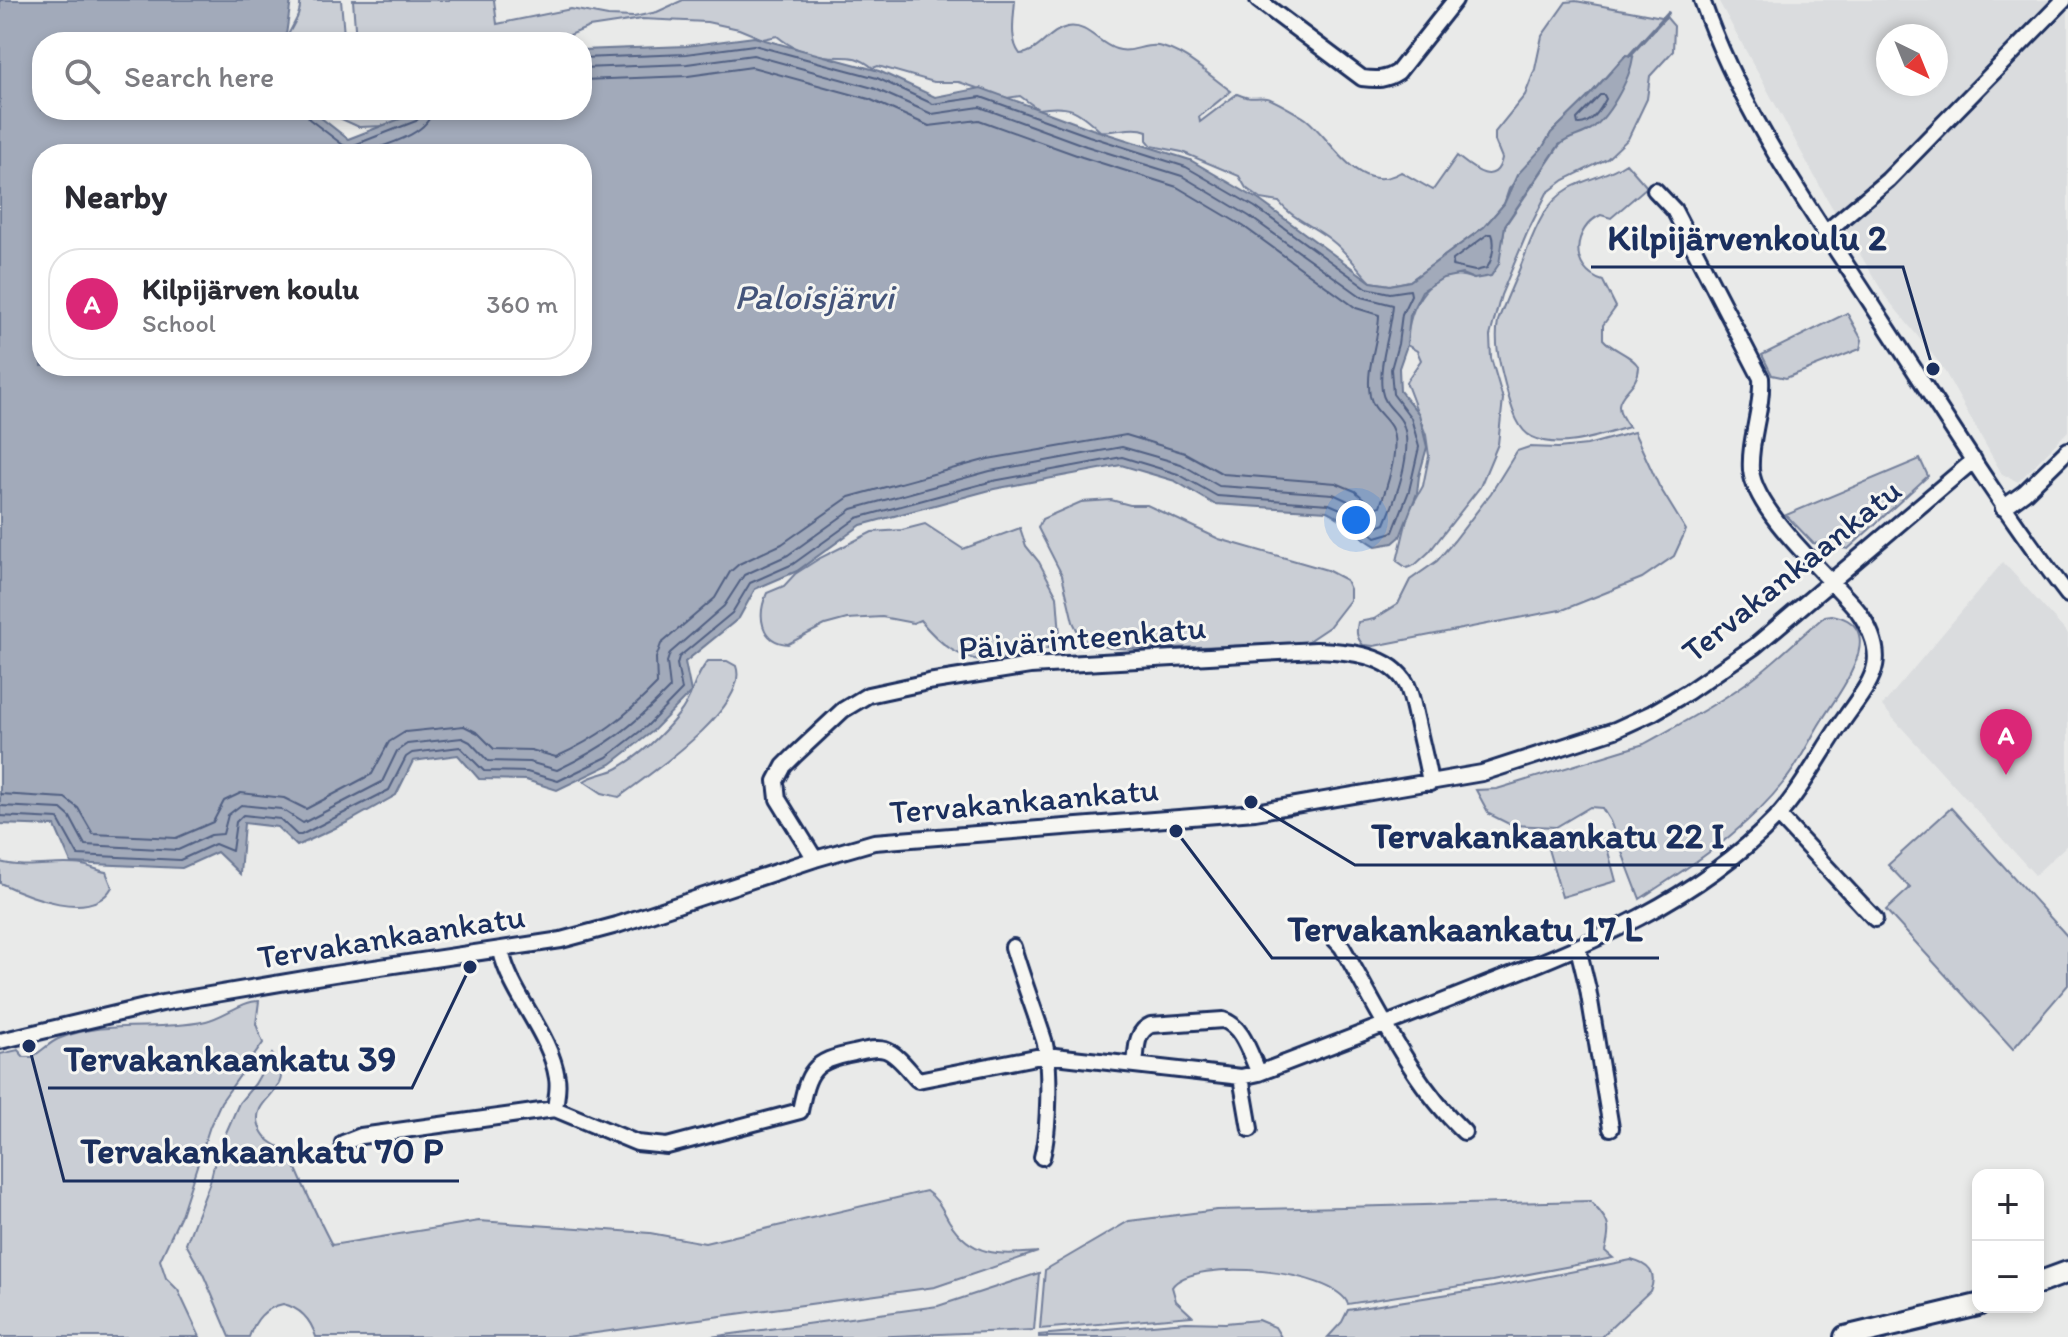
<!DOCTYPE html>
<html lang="en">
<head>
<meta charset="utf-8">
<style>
  :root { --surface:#fff; --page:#f7f7f7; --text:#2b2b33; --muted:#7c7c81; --line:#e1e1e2; --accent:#db2777 }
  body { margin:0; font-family:Itim,sans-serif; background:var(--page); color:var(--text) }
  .controls { position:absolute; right:24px; bottom:24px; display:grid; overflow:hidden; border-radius:16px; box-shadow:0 4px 12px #0003 }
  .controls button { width:72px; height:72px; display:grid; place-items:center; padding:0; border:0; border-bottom:2px solid var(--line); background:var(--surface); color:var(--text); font:40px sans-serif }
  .compass { position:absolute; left:1876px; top:24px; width:72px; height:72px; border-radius:50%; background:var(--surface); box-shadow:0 4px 12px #0003; rotate:137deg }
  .you { position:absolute; left:1356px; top:520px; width:28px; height:28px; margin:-20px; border:6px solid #fff; border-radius:50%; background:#1a73e8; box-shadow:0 0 0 12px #1a73e833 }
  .badge { display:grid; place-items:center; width:52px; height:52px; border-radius:50%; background:var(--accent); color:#fff; font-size:26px; font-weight:700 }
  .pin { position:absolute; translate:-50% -66px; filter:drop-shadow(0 2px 4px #0008) }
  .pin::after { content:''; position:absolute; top:42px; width:28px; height:24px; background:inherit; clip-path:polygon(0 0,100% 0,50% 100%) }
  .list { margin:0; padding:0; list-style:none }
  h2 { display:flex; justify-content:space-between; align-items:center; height:104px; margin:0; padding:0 32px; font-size:34px }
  h2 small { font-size:26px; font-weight:400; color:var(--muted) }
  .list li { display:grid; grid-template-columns:52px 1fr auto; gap:24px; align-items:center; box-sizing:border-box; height:112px; margin:0 16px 16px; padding:0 16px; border:2px solid var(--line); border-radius:32px }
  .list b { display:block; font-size:30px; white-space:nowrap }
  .list p { margin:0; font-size:26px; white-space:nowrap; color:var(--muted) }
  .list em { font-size:26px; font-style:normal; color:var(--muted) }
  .icon { flex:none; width:44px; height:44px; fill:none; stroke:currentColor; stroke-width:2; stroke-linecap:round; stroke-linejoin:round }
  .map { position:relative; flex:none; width:2068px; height:1337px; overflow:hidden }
  .search { position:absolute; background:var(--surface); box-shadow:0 4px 12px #0003; left:32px; top:32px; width:560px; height:88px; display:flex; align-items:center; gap:20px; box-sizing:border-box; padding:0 28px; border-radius:32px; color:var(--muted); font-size:30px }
  .panel { position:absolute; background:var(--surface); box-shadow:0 4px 12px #0003; left:32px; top:144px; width:560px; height:232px; border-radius:32px }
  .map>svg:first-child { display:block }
  .built { fill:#dadcde; fill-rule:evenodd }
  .green { fill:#caced5; stroke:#727e9a; stroke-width:2 }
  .water { fill:#a2aaba; stroke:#6c7995; stroke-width:2; fill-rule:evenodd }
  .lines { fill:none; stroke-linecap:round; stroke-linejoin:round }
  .shore { stroke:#516083; stroke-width:2 }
  .stream { stroke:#6c7995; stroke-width:4 }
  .street-casing { stroke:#1b2f5e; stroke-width:20 }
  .secondary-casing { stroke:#1b2f5e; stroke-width:26 }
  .street { stroke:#f6f6f2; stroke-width:14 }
  .secondary { stroke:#f6f6f2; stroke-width:20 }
  .labels { text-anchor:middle; stroke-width:6; stroke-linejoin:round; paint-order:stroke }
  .street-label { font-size:34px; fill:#1b2f5e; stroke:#f6f6f2 }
  .water-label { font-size:36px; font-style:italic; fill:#44547a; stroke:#f6f6f2 }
  .leader { fill:none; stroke:#1b2f5e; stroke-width:3 }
  .callout-dot { fill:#1b2f5e; stroke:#f6f6f2; stroke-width:3 }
  .callout-label { font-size:36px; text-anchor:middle; font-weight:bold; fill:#1b2f5e; stroke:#f6f6f2; stroke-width:6; stroke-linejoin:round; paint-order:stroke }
</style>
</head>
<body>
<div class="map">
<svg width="2068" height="1337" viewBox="0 0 2068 1337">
  <rect width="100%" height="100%" fill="#e9eae9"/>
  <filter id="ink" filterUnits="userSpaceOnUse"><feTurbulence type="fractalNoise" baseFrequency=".0125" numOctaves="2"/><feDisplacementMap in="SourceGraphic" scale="16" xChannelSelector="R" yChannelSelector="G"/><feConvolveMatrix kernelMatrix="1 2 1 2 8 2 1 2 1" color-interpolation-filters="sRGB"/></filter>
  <g filter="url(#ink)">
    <path class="built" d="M1718,0h350v431l-50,51 -16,-8 -61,-109 -56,-69 -59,-99zM1888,36h48v48h-48z
      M2003,562l65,72v210l-33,31 -153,-169z"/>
    <path class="green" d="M300,0h41l3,35 -7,7h-52c5,-15 17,-25 15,-42z
      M353,0h141l3,24 74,-15 37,7 26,1 23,-5 26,-12h332c-1,17 -6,40 5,54 19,-1 28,-23 47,-27 21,-4 31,17 49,22 15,5 27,-5 42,-3 27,5 51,30 73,45l-32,26 1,5 37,-28c16,7 17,2 30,4 6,1 33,17 39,21 28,22 52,78 95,53l32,18 24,-34c14,11 39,33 45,2l-7,-17v-9l30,-37 10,-26 7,-33 24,-34 10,-1 91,17 7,8 -1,25 -23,25 -3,23 -19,40 -21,20 -43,21 -17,13 -20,40 -26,62 -11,41 1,22 12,41 -5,45 -18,43 -51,65 -14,13 -8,3 -10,-7 12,-50 14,-25 6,-30 -3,-21 -20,-53 15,-22 -4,-9 -10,-6c0,-38 24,-83 67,-66l28,-36 3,-17 54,-80 10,-9 19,-6 45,-74 -8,-2 -38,43 -36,35 -8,14 -34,42 -5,15 -20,23 -74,54 -20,4 -19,-3c-14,-14 -24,-30 -40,-42 -17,-14 -39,-21 -52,-38l-18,-3 -15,-11 -7,-12 -57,-24 -30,-6 -5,-6v-9c-14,-6 -32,2 -47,0 -23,-22 -31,-27 -62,-22l-18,-13 -13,2 -48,-16h-25l-56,-16 -5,2c-20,-16 -27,-9 -49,-12 -17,-2 -34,-9 -47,-20l-14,3 -24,-10 -32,-7 -65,-3 -53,8 -36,15h-197z
      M322,110h101l-40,16 -24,1z
      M1626,163l21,24 -36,31 -10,-3c-28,12 -33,55 2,66l13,26 -13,18v14c10,12 27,14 36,28 -1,27 -37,27 -10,60 -29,8 -68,24 -97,10 -16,-8 -21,-33 -26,-49 -6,-23 -12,-43 -8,-67 6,-17 14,-34 21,-51 13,-30 21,-65 51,-82 18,-10 39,-13 56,-25z
      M1847,313l15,27 -2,9 -74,29 -14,-3 -10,-20z
      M1634,432l25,54 27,44 -12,26 -32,22 -77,31 -191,37 -11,-1c-7,-8 -7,-13 -5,-23l16,-3 24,-15 12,-24 27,-19 17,-20 37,-48 26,-42 12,-4 29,1 29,-3z
      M1920,459l8,17 -80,73 -35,-6 -27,-28z
      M1111,500l19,5h17l72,34 108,31 19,10 4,9v11l-21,27 -24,16 -161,6 -34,-1 -28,-8 -9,-18 -11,-47 -24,-47 4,-9 39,-17z
      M925,524l38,25 57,-21 6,18 13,16 18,34 3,39 -6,11c-59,18 -90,28 -134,-26l-7,3 -31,-6 -35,2 -22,6 -37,19c-28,-2 -31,-29 -21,-51l17,-7 11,-12 25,-16 52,-26 30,-2z
      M1832,615c61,11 5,80 -10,105 -13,20 -23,45 -39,63 -15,19 -34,37 -52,52 -28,24 -61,44 -91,64l-30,-78 -8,-13 -12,-1 -34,20 -45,-2 -22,-11 -13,-24 21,-1 147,-45c34,-19 69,-37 101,-60 28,-20 53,-46 80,-68z
      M708,661h19l9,5c15,41 -89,110 -117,131l-17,-4 -18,-12c11,-7 23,-7 34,-13 23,-13 44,-33 61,-54 15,-19 13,-34 29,-53z
      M1951,808l117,129v48l-55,64 -127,-139 24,-22 -22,-23z
      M1603,833l13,48 -54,16 -14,-48z
      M0,862c27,8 55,-1 82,3 8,1 16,6 24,7l6,15c-20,36 -85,9 -112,-4z
      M259,1001l-3,23 7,19 -42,59 -11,24 -29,89 -21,45 6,18 12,12 22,47h-200v-283l18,-4 6,7h8c9,-5 17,-14 26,-18 47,-20 99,-7 148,-18 18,-4 36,-20 53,-20z
      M272,1054c29,38 -22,41 -13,71 6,20 23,20 31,30 2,2 5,12 7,16 11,25 22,50 35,74l147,-24 171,12 55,10 221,-52c12,8 16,18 23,30 23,37 51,34 89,31l-103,35 -369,50h-250c-5,-17 -16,-29 -33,-33 -19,4 -28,16 -34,33h-19l-27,-63 -17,-30 24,-62 7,-29 22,-50 16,-19z
      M1590,1201c19,20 22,24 15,50l8,7 -121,23 -144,23c-14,-34 -155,-48 -176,-17l4,14 16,15 -152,13 5,-59 84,-49 88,-11z
      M1631,1260c17,4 27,13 19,31l-49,46h-273l14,-15 6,-12 145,-23z
      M1039,1273l-5,57 -164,7h-160l228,-31z
      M1258,1320l17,7 6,10h-242v-2l147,-13 39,1z"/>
    <path class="water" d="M0,0h291l-6,42h-243v68h269l37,29 75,-29h159v-60l104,-4 68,-9 125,34 56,26 46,-9 111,41 98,31 69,40 112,82 19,3 20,-4 74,-54 20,-23 13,-29 26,-28 8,-14 36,-35 39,-43 7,1c-2,22 -26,65 -45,75 -11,6 -19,6 -29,14l-54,80 -6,39 -8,12 -17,3 -12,-5 -19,4 -21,13 -12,24 -3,30 -8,23 1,23 19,23 8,33 -8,29 -2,17 -17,44 -7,6 -17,3c-18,-9 -30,-26 -49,-35l-113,-7 -39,-23 -54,-16 -127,24 -133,36 -64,46 -42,18 -16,29 -54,44 6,30 -38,39 -42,33 -54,26 -31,-10 -47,-1 -21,-24 -45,6 -17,34 -48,27 -51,24 -20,-19 -33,-4 -4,51 -23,-22 -35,16 -111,-5 -16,-37 -55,-2zM42,154h540v212h-540z"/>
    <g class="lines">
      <path class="shore" d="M1600,95h4l2,4c-6,11 -15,26 -28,25l-1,-5z
        M307,110l2,9 34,26 6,2 67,-26 5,-5 1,-6
        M360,154c21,-8 70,-19 72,-44
        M1488,234h4c4,9 0,26 -5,34l-12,3 -23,-5 1,-6z
        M0,794l65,4 13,10 15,26 83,4 37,-16 11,-21 17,-8 43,5 22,11 66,-35 17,-32 16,-10 59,-6 14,7 16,16 37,1 25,7c42,-19 69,-40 101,-73l-1,-26 5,-14 54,-46 15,-26 9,-8 43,-20 67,-47 139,-38 138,-24 59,18 38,21 113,9 19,8 19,17 6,-2c7,-19 21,-60 11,-79 -6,-11 -18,-17 -21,-31 -5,-29 9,-54 9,-81l-23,-7 -113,-82 -66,-39 -95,-30 -103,-37 -50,6 -60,-27 -117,-32 -64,9 -106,4
        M0,806l61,3 9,8 15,28 93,5 33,-15 12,-1 5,-19 13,-10 40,4 22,14 79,-41 15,-31 10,-7 55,-6 8,4 18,19 41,1 28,8c50,-24 75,-43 113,-82l-3,-26 3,-9 54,-47 20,-31 44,-20 64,-46 138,-38 132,-24 59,17 38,22 114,8 15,7 29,26 8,-3c11,-26 30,-76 17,-102 -6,-11 -18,-17 -20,-31 -4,-29 9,-57 11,-86l-31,-8 -113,-81 -67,-40 -96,-30 -106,-39 -48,7 -59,-26 -120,-33 -66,9 -105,4
        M0,816l58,3 20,36 102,5 35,-16 17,7 4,-29 7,-7 37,4 17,16h4l88,-45 17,-33 6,-4 48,-6 24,24 43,1 31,9 49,-24 40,-31 35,-36 -5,-26 2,-7 53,-44 18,-30 43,-19 64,-46 136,-37 129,-24 56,17 39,22 112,8 14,6 33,27 17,-5 16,-41 10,-44 -8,-29 -18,-24 -2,-25 7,-25 4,-30 9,-19 -1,-5 -20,3 -23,-5 -112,-81 -69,-40 -97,-31 -108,-39 -48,7 -56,-26 -123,-33 -68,9 -104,4"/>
      <path class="stream" d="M1630,55l38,-42"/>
      <defs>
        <path id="street" d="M1258,0l104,78c15,2 24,2 36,-6l57,-72
          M1702,0c40,117 116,220 182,323 60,92 117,185 184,272
          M1826,232l62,-52 176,-180
          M2003,508l22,-16 43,-42
          M1778,815l97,104
          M815,859l-37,-60 -2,-18 8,-15 11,-11 48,-45 25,-15 60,-13 102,-16 286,-16c30,1 75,4 91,35 5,11 7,25 10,37 4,20 10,41 13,61
          M1328,932l14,15c36,62 69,135 122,185
          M1013,947c9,31 21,62 31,93 7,26 5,91 -2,117
          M1578,948l10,41 23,139
          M501,951c10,45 49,81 56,127 2,10 -1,21 -2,31
          M0,1041l162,-38 172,-29 227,-34 56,-15 198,-66 59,-17 381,-30 227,-39 133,-43 37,-17 36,-21 67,-46 219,-186
          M1135,1065c2,-16 0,-33 16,-40l72,-5c20,6 27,35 36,53
          M1241,1077l9,52
          M343,1143l18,-7 194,-27 82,34 30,3 133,-35c8,-40 12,-50 54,-58 9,-2 22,-6 31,-3 13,4 24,21 33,30l128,-25 195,22 18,-4c76,-29 151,-58 226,-88 104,-41 211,-84 291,-167 24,-26 42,-60 62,-90 30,-45 57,-64 20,-117 -28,-34 -103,-98 -107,-141 -2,-31 12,-61 10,-92l-87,-168 -19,-20"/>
        <path id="secondary" d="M2038,1283l30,-11
          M1845,1337l133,-32"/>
      </defs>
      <use href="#street" class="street-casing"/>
      <use href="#secondary" class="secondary-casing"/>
      <use href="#street" class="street"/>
      <use href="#secondary" class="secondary"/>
    </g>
  </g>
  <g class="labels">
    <g class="street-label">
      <text transform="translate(1791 570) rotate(-39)" y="12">Tervakankaankatu</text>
      <text transform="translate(1082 637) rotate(-5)" y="12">Päivärinteenkatu</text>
      <text transform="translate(1024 800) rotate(-5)" y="12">Tervakankaankatu</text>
      <text transform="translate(391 936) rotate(-9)" y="12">Tervakankaankatu</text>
    </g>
    <g class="water-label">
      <text x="814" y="309">Paloisjärvi</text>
    </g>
  </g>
  <path class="leader" d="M1933 369L1903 267H1591M1251 802L1355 865H1740M1176 831L1272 958H1659M470 967L412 1088H48M29 1046L64 1181H459"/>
  <g class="callout-dot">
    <circle cx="1933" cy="369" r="8"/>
    <circle cx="1251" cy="802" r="8"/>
    <circle cx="1176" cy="831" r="8"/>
    <circle cx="470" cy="967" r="8"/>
    <circle cx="29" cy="1046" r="8"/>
  </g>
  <g class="callout-label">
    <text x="1747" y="250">Kilpijärvenkoulu 2</text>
    <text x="1548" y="848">Tervakankaankatu 22 I</text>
    <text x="1465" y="941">Tervakankaankatu 17 L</text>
    <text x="230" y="1071">Tervakankaankatu 39</text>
    <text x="262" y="1163">Tervakankaankatu 70 P</text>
  </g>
</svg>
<div class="controls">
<button>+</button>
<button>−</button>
</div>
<svg class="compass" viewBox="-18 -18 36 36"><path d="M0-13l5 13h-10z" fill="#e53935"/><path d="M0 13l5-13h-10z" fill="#7c7c81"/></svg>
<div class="you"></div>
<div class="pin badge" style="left:2006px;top:775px">A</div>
<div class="search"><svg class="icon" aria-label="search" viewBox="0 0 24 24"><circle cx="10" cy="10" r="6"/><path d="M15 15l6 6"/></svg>Search here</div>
<section class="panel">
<h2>Nearby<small></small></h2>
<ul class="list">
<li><span class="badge">A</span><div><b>Kilpijärven koulu</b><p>School</p></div><em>360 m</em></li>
</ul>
</section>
</div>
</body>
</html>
